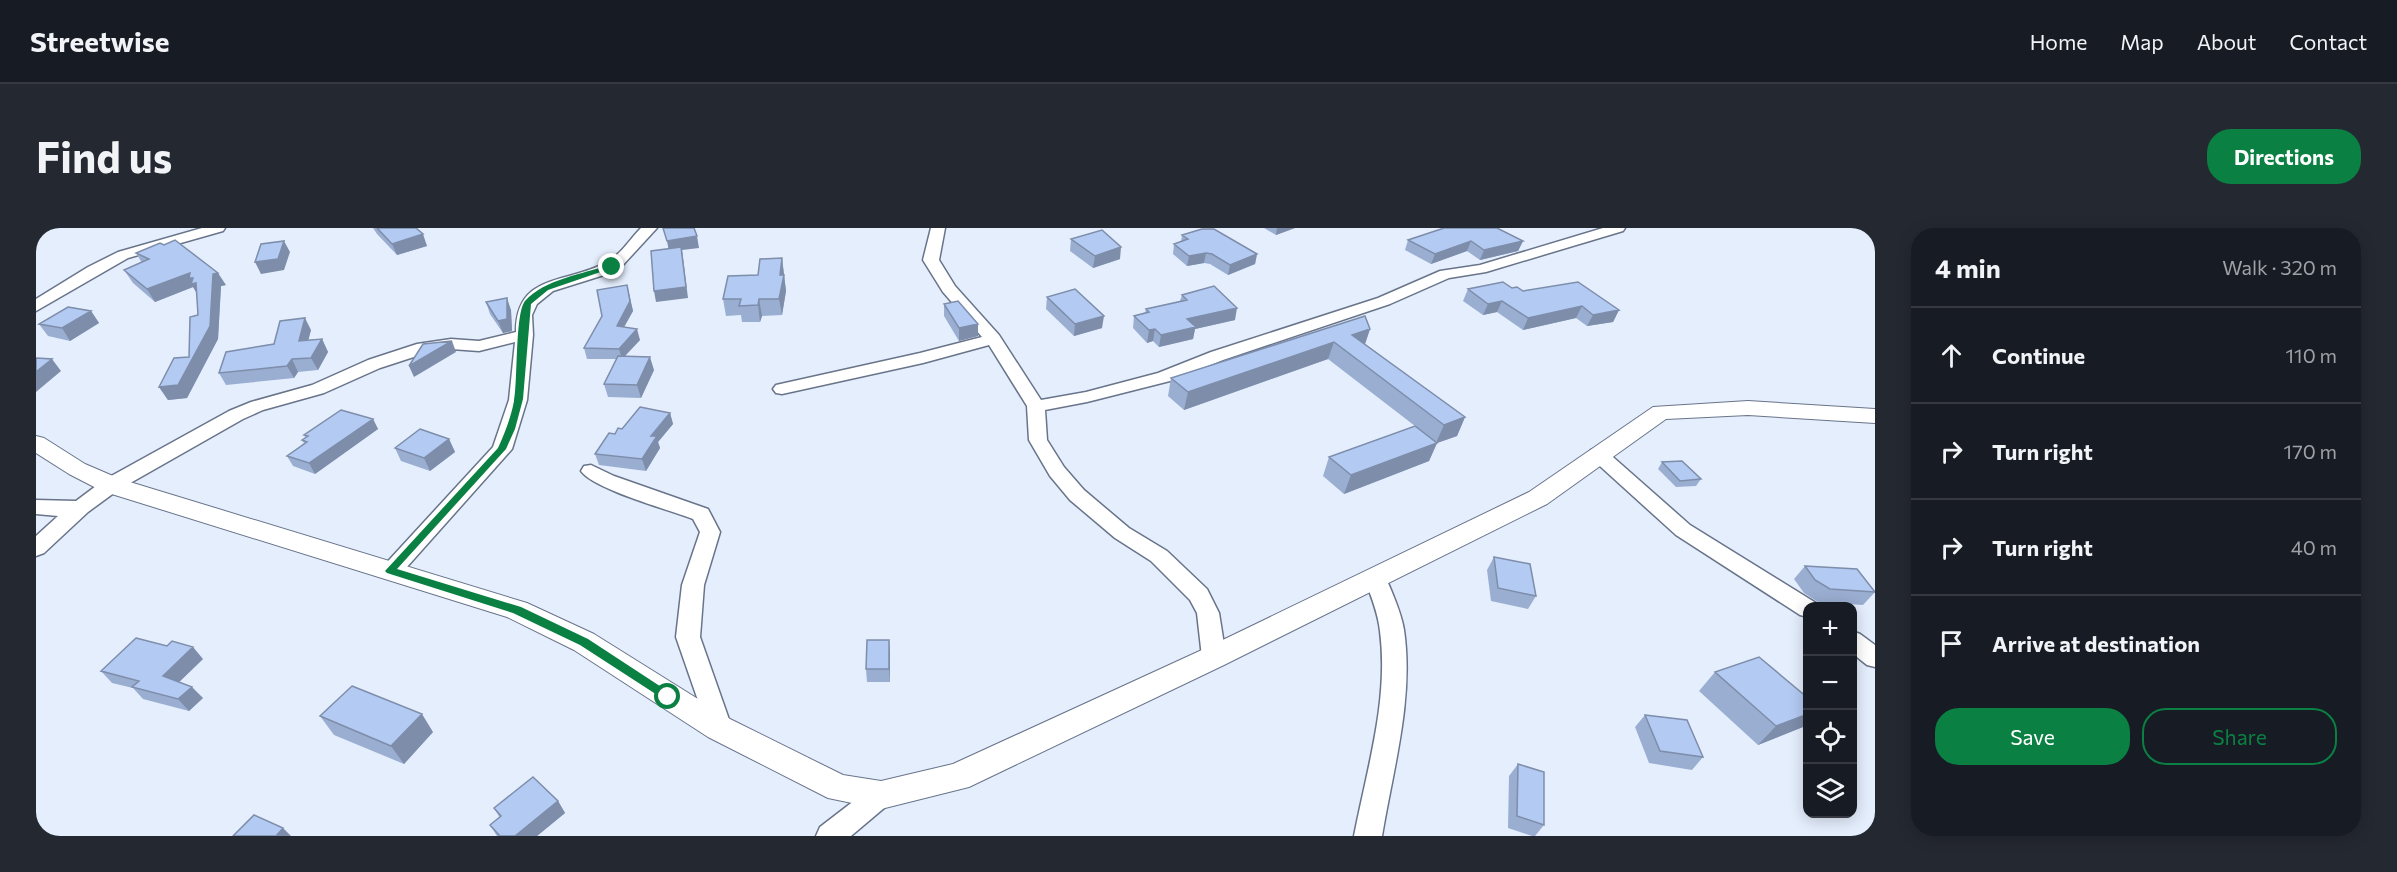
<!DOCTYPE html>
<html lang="en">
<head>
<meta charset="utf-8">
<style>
  :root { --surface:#171b24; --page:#242831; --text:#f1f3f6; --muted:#9ea1a6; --line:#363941; --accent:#0b8043 }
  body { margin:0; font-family:Commissioner,sans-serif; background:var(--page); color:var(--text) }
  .controls { position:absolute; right:18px; bottom:18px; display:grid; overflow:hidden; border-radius:12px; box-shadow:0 3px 15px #0003 }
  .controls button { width:54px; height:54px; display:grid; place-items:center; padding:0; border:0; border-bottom:2px solid var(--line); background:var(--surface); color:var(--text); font:30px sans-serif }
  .stop { position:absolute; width:18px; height:18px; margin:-14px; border:4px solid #0b8043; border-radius:50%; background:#fff }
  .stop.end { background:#0b8043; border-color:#fff; box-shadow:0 2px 6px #0008 }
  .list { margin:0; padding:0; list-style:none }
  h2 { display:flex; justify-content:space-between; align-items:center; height:78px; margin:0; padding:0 24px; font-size:26px }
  h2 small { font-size:20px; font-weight:400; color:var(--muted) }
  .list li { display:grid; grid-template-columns:39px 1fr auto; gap:18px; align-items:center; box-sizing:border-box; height:96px; padding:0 24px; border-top:2px solid var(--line) }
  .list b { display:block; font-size:22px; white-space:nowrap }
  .list em { font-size:20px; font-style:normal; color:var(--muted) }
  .actions { display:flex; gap:12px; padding:18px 24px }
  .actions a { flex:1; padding:14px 0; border:2px solid var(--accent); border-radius:24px; text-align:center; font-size:21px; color:var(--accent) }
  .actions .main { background:var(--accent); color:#fff }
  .icon { flex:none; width:33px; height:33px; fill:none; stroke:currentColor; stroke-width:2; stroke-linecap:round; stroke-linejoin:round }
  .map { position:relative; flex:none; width:1839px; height:608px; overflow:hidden; border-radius:24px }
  header { display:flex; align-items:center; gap:36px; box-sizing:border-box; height:84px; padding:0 30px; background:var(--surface); border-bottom:2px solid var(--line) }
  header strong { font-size:28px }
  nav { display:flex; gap:33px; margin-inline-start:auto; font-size:21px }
  .intro { display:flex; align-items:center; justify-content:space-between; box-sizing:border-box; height:144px; padding:0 36px }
  h1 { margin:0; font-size:42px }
  .button { padding:15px 27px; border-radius:24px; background:var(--accent); color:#fff; font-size:21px; font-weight:700 }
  main { display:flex; gap:36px; padding:0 36px }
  aside { flex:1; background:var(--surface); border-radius:24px; box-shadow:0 3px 15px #0003 }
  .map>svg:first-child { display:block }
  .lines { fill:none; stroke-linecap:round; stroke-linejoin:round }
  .minor-casing { stroke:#68748a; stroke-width:3 }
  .tertiary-casing { stroke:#68748a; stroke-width:2 }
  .minor { fill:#fff; fill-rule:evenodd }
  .tertiary { fill:#fff; fill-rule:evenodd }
  .wall { fill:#9aaed1 }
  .shaded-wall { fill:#7d8daa }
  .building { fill:#b3caf3; stroke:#7d8daa; stroke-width:1.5 }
  .route { fill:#0b8043 }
</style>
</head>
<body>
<header>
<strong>Streetwise</strong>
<nav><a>Home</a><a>Map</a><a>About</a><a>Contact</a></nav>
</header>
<div class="intro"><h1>Find us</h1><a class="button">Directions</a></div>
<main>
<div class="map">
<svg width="1839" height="608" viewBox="0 0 1839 608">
  <rect width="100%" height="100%" fill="#e5eefd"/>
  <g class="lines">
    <defs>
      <path id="minor" d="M166,0h23l-2,3 -95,27 -92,53v-12l52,-32 30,-15z
        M605,0h16l-35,38 -18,9 -51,16 -16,13 -5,11 1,20 -6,65 -15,49 -114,128 -8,2 -8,-2 -3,-6 114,-124 16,-47 6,-58 -36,9 -28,-2 -25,4 -46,15 -56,25 -61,17 -20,9 -125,71 -30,22 -44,41 -8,3v-20l22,-20 -22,-2v-14l40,1 28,-21 125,-69 22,-9 61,-17 56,-25 49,-16 34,-5 28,2 37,-9c0,-59 50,-48 89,-69 16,-8 24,-23 36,-35z
        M895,0h14l-6,32 16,26 44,49 42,65 45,-8 72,-19 53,-21 167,-54 62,-27 40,-6 123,-37h22l-2,3 -137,41 -37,6 -59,26 -167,56 -53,21 -83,21 -42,8 2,30 17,27 20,23 45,38 38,23 40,38 12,24 7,44 -4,7 -8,2 -8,-2 -4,-7 -5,-44 -7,-13 -39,-39 -36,-23 -45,-38 -20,-24 -21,-36 -2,-34 -38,-61 -66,18 -141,31 -6,-1 -3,-4 3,-4 144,-32 62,-16 -39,-45 -20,-32z
        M1562,220l7,2 85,75 126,78 2,4h-10v10l-8,-2 -124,-80 -85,-77 -3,-4 3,-4z
        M555,237l23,11 94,33 12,23 -16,53 -4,52 32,91 -4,7 -9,4 -9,-4 -34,-98 6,-52 18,-53 -7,-13c-23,-9 -100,-30 -112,-48l3,-5z
        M1339,342l8,2 3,6c7,17 15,34 18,52 10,69 -11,139 -22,206h-28c13,-67 35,-136 26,-205 -2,-18 -9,-36 -16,-53l3,-6z
        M1816,403l8,3 15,11v22l-8,-2 -15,-12z
        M845,555l9,4 4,8 -4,8 -39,33h-35l4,-9 52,-40z"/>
      <path id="tertiary" d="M1712,173l127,8v14l-127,-8 -82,4 -119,85 -323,161 -255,122 -88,22 -53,-11 -120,-61 -134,-87 -67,-33 -405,-126 -33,-17 -33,-21v-17l8,2 41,26 35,15 407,124 67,31 136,85 113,56 38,6 72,-17 251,-115 325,-157 124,-85z"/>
    </defs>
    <use href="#minor" class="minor-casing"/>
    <use href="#tertiary" class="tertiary-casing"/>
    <use href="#minor" class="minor"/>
    <use href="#tertiary" class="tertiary"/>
  </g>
  <path class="wall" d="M337,0h43l11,18 -30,9 -20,-21z
    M1228,0h31l-19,7z
    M1146,7l75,19 -2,10 -27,11 -18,-11 -6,-1 -17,3 -14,-12 1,-10 7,-2z
    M1035,11l49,20 -27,9 -23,-17z
    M1372,12l115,1 -5,10 -38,9 -13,-9 -36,13 -26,-14z
    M100,25l90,32 -5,1 -3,53 -31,59 -19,2 -9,-13 30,-30 9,-42 -1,-22 -4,-6 -38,15 -22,-19 -9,-13 18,-7z
    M746,30l4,33 -4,24 -20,1 -2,6h-18l-1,-7 -15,1 -3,-17z
    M591,57l6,26 -9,16 16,13 -15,16 29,14 -13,28 -33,-1 -4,-13 12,-25h-29l-3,-11z
    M1476,60l11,3 96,19 -6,12 -26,4 -11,-8 -53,12 -26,-18 -14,3 -20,-14 5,-12z
    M1146,67l53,25 -40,9 -2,10 -34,8 -6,-6 -6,2 -14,-15 1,-12 11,-3 1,-4 34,-8z
    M1011,69l55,31 -28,8 -28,-27z
    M450,74l25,8 1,21 -9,2 -13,-19z
    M908,76l34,20v12l-19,5 -15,-25z
    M55,83l8,12 -29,18 -22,-5 -9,-12z
    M1334,101l-5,15 100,73 -8,19 -20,7 -8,18 -85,33 -21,-18 6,-19 86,-31 -87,-67 -144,51 -16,-14 3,-18z
    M275,102l-3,10 14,-1 6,13 -10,18 -20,2 -4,6 -68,7 -7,-12 55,-29z
    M634,185l3,11 -15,18 2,6 -14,23 -47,-6 -4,-11 20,-20 7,-5z
    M337,191l5,10 -63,45 -22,-8 -6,-10 17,-13 -2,-3 4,-2 -2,-3z
    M413,211l6,13 -25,19 -29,-10 -6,-13z
    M1626,234l39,17 -5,7 -20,1 -18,-18z
    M1458,329l42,39 -8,13 -37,-8 -4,-31z
    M1769,338l70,25v1l-12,13 -45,-3 -14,-9 -10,-14z
    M854,424v30h-23l-1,-13z
    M167,431l-24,23 24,16 -14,13 -46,-12 -10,-11 -21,-5 -11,-12z
    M1679,444l88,55 -45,18 -59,-54z
    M1609,487l58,42 -11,13 -43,-7 -14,-36z
    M284,488l113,16 -29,32 -70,-29z
    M1482,536l26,61 -9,11h-3l-24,-8 1,-52z
    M522,573l7,12 -28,23h-40l-7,-11 10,-7 -6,-10z"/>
  <path class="shaded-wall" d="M1241,0h18l-19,7z
    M387,6l4,12 -30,9 -5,-11z
    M661,8l2,12 -17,2 6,48 -32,4 -2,-11 15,-39 -2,-11z
    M248,13l6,11 -6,18 -23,4 -6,-12z
    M1435,13l-4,10 -36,13 4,-10z
    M1487,13l-5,10 -38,9 4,-10z
    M1085,19l-1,12 -27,9 2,-12z
    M1170,25l-2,10 -17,3 2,-10z
    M1221,26l-2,10 -27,11 2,-10z
    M746,30l4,33 -4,24 -3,-16z
    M154,45l6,10 3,14 -6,-10 -38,15 -8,-13z
    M182,45l8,12 -5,1 -3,53 -31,59 -19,2 -9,-13 19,-2 32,-59 3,-52z
    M591,57l6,26 -14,25 -2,-10z
    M471,70l4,12 1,21 -9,2 -5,-12z
    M723,71l3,17 -2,6 -2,-17z
    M1466,73l-5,11 -14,3 5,-11z
    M1546,78l-6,12 -53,12 5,-12z
    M1201,80l-2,12 -40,9 -2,10 -34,8 2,-12 26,-16z
    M1583,82l-6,12 -26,4 6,-11z
    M55,83l8,12 -29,18 -8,-13z
    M1068,88l-2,12 -28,8 1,-12z
    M269,90l6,12 -6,23 -6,-12z
    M942,96v12l-19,5v-13z
    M601,101l3,11 -18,19 -3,-10z
    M1119,101l-2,12 -6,2 2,-13z
    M1334,101l-6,18 -12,-12z
    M286,111l6,13 -10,18 -7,-12z
    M416,113l4,11 -42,25 -5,-11z
    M1298,114l-6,17 -144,51 4,-18z
    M614,129l4,13 -13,28 -4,-13z
    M16,131l9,12 -25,21v-20z
    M256,131l6,13 -4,6 -7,-12z
    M634,185l3,11 -15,18 2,6 -14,23 -4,-12 9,-23z
    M1429,189l-8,19 -20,7 -8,18 -85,33 7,-19 85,-32 8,-18z
    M337,191l5,10 -63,45 -6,-11z
    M413,211l6,13 -25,19 -6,-13z
    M853,412l1,12v30l-1,-13z
    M157,419l10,12 -29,28 -11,-11z
    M156,459l11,11 -14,13 -11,-12z
    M386,486l11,18 -29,32 -13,-18z
    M1772,486v9l-5,4 -45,18 18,-19z
    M522,573l7,12 -28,23h-22z
    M247,600l8,8h-13l-1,-1z"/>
  <path class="building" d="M341,0h39l7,6 -31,10z
    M627,0h31l3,8 -30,5z
    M1408,0h53l26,13 -39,9 -13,-9 -36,13 -27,-14z
    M1166,1h12l43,25 -27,11 -18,-11 -6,-1 -17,3 -15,-12 14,-5 -6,-4z
    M1066,2l19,17 -26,9 -24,-17z
    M139,12l43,33 -5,1 -3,52 -32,59 -19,2 15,-29 15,-1 1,-40 8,-2 -2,-32 -5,1 2,-6h-4l1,-5 -43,16 -23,-19 25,-11 -13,-6 24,-10 4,2z
    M248,13l-6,18 -23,3 6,-18z
    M645,19l5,40 -32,4 -3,-40z
    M746,30l-2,17h4l-5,24h-20l-1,6 -19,1 2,-7h-18l5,-23 30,-1 2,-16z
    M1467,54l9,6 5,-1 6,4 55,-9 41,28 -26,5 -11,-9 -54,12 -26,-17 -14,3 -20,-15z
    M591,57l3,16 -13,25 20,3 -18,20 -35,-1 18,-32 -5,-26z
    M1178,58l23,22 -50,11 9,8 -35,8 -6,-6 -6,1 -15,-14 15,-4 -3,-3 41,-9 -5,-5z
    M1039,61l29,27 -29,8 -28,-27z
    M471,70v21l-9,2 -12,-19z
    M922,73l20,23 -19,4 -15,-24z
    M32,79l23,4 -29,17 -23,-4z
    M1329,88l5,13 -18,6 113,82 -21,8 -110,-83 -146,50 -17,-14z
    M269,90l-6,23 23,-2 -11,19 -19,1 -5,7 -68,7 7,-21 48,-8 6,-23z
    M416,113l-43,25 14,-22z
    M582,128l32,1 -13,28 -33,-1z
    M0,130l16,1 -16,13z
    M604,179l30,6 -19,23h6l-15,23 -47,-5 14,-21 6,1 3,-6 4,1z
    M305,182l32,9 -64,44 -22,-7 20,-14 -5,-2 6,-4 -4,-1z
    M1379,198l22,17 -86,32 -22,-18z
    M384,201l29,10 -25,19 -29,-10z
    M1646,233l19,18 -21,2 -18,-19z
    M1458,329l36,7 6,32 -38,-8z
    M1769,338l52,3 18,23 -45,-3 -15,-9z
    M100,410l31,8 5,-5 21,6 -30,29 29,11 -14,12 -46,-12 7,-6 -38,-10z
    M831,412h22v29h-23z
    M1723,429l49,41v16l-32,12 -61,-54z
    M316,458l70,28 -31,32 -71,-30z
    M1609,487l42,5 16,37 -43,-6z
    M1482,536l26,8v53l-27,-9z
    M497,549l25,24 -43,35h-15l-10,-11 11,-9 -7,-8z
    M218,587l29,13 -6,7 3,1h-47z"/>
  <path class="route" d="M573,37l6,2 -67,23 -17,14 -8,95 -8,30 -9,20 -109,120 124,38 67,32 84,55 2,3 -6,5 -88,-57 -67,-32 -126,-40 -2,-2 113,-123c7,-15 13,-31 16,-47 4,-20 1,-88 11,-100 20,-22 58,-27 84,-36z"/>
</svg>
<div class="controls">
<button>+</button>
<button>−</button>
<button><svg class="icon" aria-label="locate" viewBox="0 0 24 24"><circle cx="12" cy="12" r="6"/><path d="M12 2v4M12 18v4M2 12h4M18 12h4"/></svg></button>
<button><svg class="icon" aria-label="layers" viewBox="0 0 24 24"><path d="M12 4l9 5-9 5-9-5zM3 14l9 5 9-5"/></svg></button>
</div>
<div class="stop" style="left:632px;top:469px"></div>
<div class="stop end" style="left:576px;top:39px"></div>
</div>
<aside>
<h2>4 min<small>Walk · 320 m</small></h2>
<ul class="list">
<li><svg class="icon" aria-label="ahead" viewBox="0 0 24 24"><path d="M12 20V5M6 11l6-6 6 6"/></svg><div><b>Continue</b></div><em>110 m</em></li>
<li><svg class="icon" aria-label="right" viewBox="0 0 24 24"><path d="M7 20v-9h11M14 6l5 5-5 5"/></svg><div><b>Turn right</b></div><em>170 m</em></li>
<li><svg class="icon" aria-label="right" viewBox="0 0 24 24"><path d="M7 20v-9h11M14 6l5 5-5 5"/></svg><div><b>Turn right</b></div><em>40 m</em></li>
<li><svg class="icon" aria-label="arrive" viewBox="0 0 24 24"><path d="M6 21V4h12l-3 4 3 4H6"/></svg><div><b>Arrive at destination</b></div></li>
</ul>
<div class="actions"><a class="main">Save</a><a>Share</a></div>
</aside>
</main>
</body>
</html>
